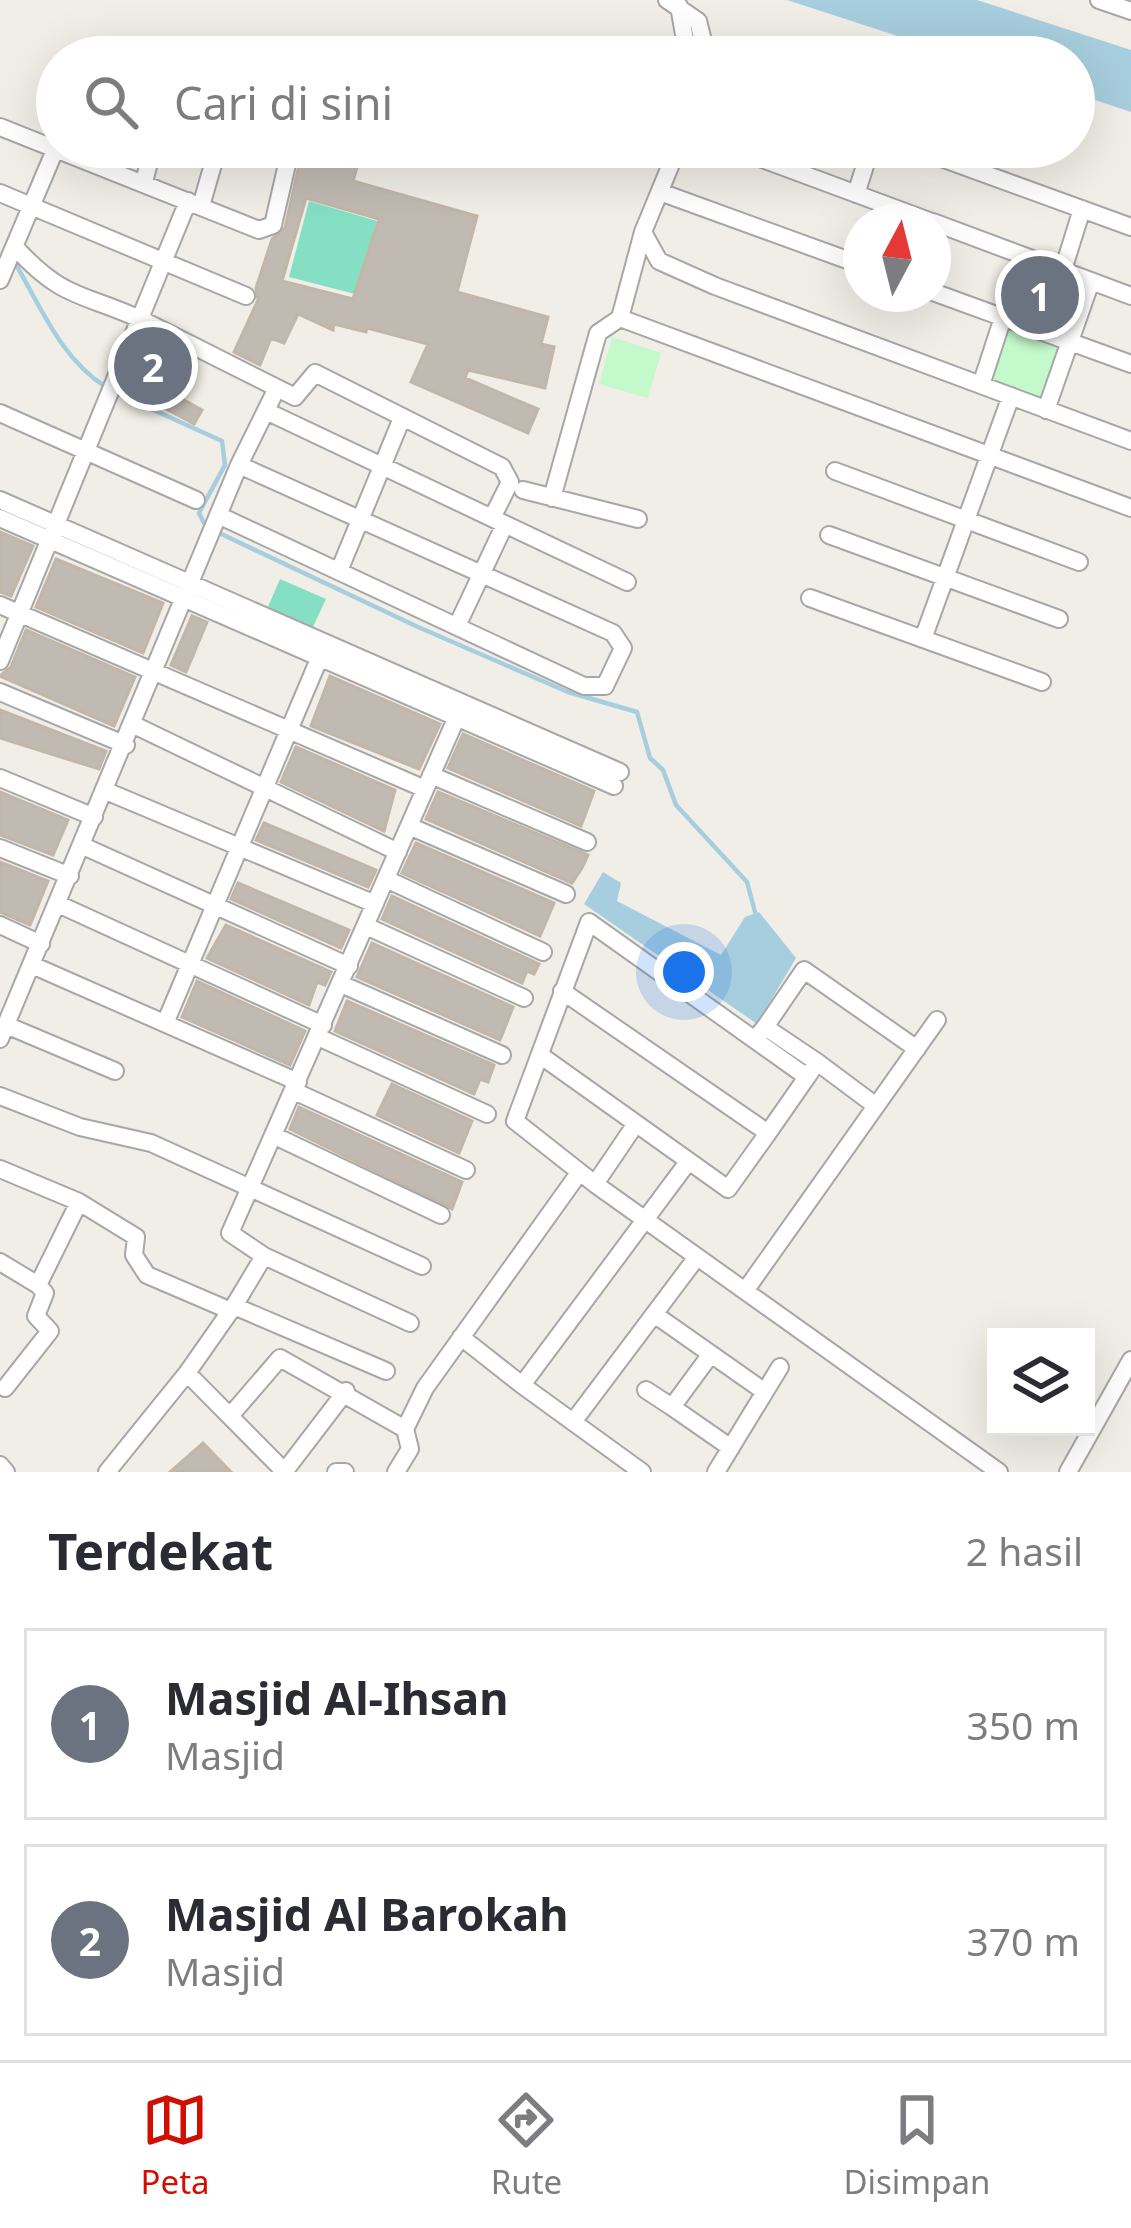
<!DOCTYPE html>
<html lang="id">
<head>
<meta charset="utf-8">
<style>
  :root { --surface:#fff; --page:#f2f2f3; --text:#2b2b33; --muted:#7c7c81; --line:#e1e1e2; --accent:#cf0f01 }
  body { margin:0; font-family:"Noto Sans",sans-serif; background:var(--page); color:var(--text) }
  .controls { position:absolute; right:36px; bottom:36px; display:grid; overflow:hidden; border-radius:0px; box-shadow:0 12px 48px #0002 }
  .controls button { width:108px; height:108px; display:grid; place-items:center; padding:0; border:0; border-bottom:3px solid var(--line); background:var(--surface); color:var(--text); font:60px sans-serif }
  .compass { position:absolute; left:843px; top:204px; width:108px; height:108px; border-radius:50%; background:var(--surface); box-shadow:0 12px 48px #0002; rotate:7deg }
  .you { position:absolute; left:684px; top:972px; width:42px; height:42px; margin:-30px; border:9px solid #fff; border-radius:50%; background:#1a73e8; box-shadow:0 0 0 18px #1a73e833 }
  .badge { display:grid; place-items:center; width:78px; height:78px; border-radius:50%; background:var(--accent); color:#fff; font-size:39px; font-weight:700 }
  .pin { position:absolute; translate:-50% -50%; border:6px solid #fff; box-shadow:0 3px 12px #0006 }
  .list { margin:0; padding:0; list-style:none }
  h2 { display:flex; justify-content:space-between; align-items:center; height:156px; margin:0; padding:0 48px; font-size:51px }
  h2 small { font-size:39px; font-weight:400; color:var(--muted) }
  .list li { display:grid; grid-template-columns:78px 1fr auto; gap:36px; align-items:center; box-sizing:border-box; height:192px; margin:0 24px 24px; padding:0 24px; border:3px solid var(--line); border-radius:0px }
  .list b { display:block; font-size:45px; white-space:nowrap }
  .list p { margin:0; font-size:39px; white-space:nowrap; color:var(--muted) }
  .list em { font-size:39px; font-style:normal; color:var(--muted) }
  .icon { flex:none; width:66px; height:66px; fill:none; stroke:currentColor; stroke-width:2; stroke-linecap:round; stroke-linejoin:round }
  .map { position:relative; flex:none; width:1131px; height:1472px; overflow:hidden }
  .search { position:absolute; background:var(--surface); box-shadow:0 12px 48px #0002; left:36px; right:36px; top:36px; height:132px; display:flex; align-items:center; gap:30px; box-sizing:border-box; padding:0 42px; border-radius:66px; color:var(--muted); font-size:45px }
  .sheet { height:588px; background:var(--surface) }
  nav { display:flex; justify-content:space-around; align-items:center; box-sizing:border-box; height:168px; border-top:3px solid var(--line); background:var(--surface); font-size:33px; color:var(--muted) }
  nav a { display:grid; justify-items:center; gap:6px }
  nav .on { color:var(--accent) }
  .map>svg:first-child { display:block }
  .park { fill:#c4f9cc }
  .pitch { fill:#85dfc2 }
  .water { fill:#a7cede }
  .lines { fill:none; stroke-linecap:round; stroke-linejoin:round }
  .stream { stroke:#a7cede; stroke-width:4.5 }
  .building { fill:#c1bab3; stroke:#c2b6a9; stroke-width:3; fill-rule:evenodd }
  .minor-casing { stroke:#a7a7a7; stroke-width:20 }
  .minor { stroke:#fff; stroke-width:16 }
</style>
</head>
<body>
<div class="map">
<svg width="1131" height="1472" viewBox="0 0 1131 1472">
  <rect width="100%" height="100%" fill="#f0eee6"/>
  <path class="park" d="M1003,317l67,25 -24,68 -65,-25z
    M612,337l49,16 -13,45 -49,-14z"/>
  <path class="pitch" d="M309,201l68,20 -22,73 -66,-17z
    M280,579l46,20 -14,30 -45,-20z"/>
  <path class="water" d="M787,0h190l154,50v62l-57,-19v-36h-112z
    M603,872l18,11 -4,18 104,54 24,-38 14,-5 37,46 -39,66 -173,-120z"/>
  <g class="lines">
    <path class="stream" d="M15,263c26,44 46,96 91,124
      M116,393l106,48 3,24 -26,48 6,12
      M215,531l203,96 150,65 69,20 13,46 13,12 13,35 71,77 8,30"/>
  </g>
  <path class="building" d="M303,147h60l-10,34 124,35 -20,76 91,25 -7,27 13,3 -9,41 -77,-18 -3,8 73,31 -10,24 -117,-51 17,-38 -61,-16 -1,4 -32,-8 -1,6 -35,-16 -14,29 -13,-5 -11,27 -26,-13 24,-52 -2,-12 16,-49 13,-11zM306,198l73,21 -26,80 -71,-18z
    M146,336l41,21 -5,9 8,4 -15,25 27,15 -8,14 -68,-37z
    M0,532l33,14 -22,50 -11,-4z
    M56,559l107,44 -20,50 -107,-46z
    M192,616l15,6 -21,50 -15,-7z
    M26,630l109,47 -21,49 -114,-50 11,-9z
    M330,676l110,48 -21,45 -108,-43z
    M0,710l106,41 -7,18 -99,-31z
    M463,734l131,57 -13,35 -133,-58z
    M296,747l99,43 -11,41 -103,-49z
    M0,792l68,28 -15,35 -53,-20z
    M438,792l150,63 -6,13 -10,15 -146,-64z
    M264,823l112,47 -8,17 -112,-47z
    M416,843l138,60 -14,33 -138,-63z
    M0,862l48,19 -18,44 -30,-13z
    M238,883l111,47 -8,18 -110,-49z
    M392,896l147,68 -5,10 -7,-3 -5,12 -140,-64z
    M226,925l105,47 -6,13 -8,-3 -8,23 -102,-47z
    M372,943l141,64 -13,33 -143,-63z
    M197,981l108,50 -15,34 -108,-48z
    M347,1001l147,64 -6,17 -8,-3 -6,15 -139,-63z
    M392,1084l80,37 -13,32 -82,-38z
    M299,1107l163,75 -10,27 -162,-80z
    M203,1443l28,29h-61z"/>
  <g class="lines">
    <defs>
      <path id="minor" d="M667,0l31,21 9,36
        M1099,0l32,11
        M679,6l9,51
        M0,127l259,103 14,-5 18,-78
        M678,147l-35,85 -23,86 511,190
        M730,147l202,75
        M911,147l220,80
        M144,182l9,-35
        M660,192l201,73
        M0,193l246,103
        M856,194l15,-47
        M201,206l17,-59
        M933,222l198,74
        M643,232l16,29 56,25 416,155
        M16,248c48,53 69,45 128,73 50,25 101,51 151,76l20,-24 187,94 8,15 -18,36
        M1063,270l19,-61
        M0,280l55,-130
        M933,292l198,72
        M981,385l42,-129
        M1046,410l45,-129
        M266,411l361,171
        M0,413l196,87
        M835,471l244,91
        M523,490l115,29
        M552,498l46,-165 22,-15
        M0,500l620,272
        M218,515l366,171h21l18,-38 -10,-15 -374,-168
        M0,518l614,268
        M829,535l230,84
        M339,571l63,-153
        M810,598l232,84
        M0,605l425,184
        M457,626l48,-102
        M924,636l87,-240
        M0,661l188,-460
        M0,692l126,53
        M134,725l264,127
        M431,775l156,67
        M0,778l94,39
        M106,791l269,113
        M409,826l157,68
        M83,846l266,120
        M0,848l70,28
        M386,879l157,73
        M58,904l265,121
        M0,925l41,19
        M366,926l158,72
        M32,965l266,117
        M341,984l161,71
        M166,1021l156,-369
        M6,1025l109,46
        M765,1027l39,-57 113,79
        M760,1033l5,-6 52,35
        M318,1037l169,77
        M0,1039l239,-574 38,-77
        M540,1055l188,134 40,-56 -206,-142
        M294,1091l172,79
        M0,1096l80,31 71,16 271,123
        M876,1106l-59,-44 -10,15 -218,-155 -74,199 80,63 404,288
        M768,1133l39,-56
        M275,1136l166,79
        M0,1169l79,33 -41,83 7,8 -9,23 14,15 -45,57
        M595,1184l40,-59
        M79,1202l57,35 -2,18 13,20 84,36
        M264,1256l-30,50 152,65
        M0,1262l38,23
        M745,1291l192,-271
        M654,1314l111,78
        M410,1323l-146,-67 -34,-23 233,-530
        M461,1337l61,48 166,-223
        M711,1354l-39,53 59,41
        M187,1373l47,-67
        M522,1385l120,87
        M646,1390l26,17
        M230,1416l50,-58 125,71 5,20 -14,23
        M573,1422l124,-165
        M405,1429l20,-41 154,-215
        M0,1465l6,7
        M107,1472l80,-99 98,99
        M284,1472l62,-81
        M336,1472h9
        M716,1472l64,-105
        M1068,1472l63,-112"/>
    </defs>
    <use href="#minor" class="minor-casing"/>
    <use href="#minor" class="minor"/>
  </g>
</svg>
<div class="controls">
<button><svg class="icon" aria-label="layers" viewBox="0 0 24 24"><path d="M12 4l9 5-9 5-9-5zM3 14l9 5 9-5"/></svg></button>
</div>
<svg class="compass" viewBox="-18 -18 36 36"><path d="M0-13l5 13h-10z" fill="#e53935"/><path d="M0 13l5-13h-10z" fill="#7c7c81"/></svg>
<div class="you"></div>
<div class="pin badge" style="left:1040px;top:295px;background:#6b7280">1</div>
<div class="pin badge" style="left:153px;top:366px;background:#6b7280">2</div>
<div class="search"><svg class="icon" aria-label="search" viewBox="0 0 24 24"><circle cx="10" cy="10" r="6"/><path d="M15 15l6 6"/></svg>Cari di sini</div>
</div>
<section class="sheet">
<h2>Terdekat<small>2 hasil</small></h2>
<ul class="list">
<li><span class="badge" style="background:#6b7280">1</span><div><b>Masjid Al-Ihsan</b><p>Masjid</p></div><em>350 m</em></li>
<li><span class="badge" style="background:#6b7280">2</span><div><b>Masjid Al Barokah</b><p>Masjid</p></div><em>370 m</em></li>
</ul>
</section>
<nav>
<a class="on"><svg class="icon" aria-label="map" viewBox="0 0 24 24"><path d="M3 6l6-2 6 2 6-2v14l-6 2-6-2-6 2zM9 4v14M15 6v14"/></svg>Peta</a>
<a><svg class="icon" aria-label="directions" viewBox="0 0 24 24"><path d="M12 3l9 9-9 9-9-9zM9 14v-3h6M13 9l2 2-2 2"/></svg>Rute</a>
<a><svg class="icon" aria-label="saved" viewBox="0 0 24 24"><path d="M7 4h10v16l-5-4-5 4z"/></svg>Disimpan</a>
</nav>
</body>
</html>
